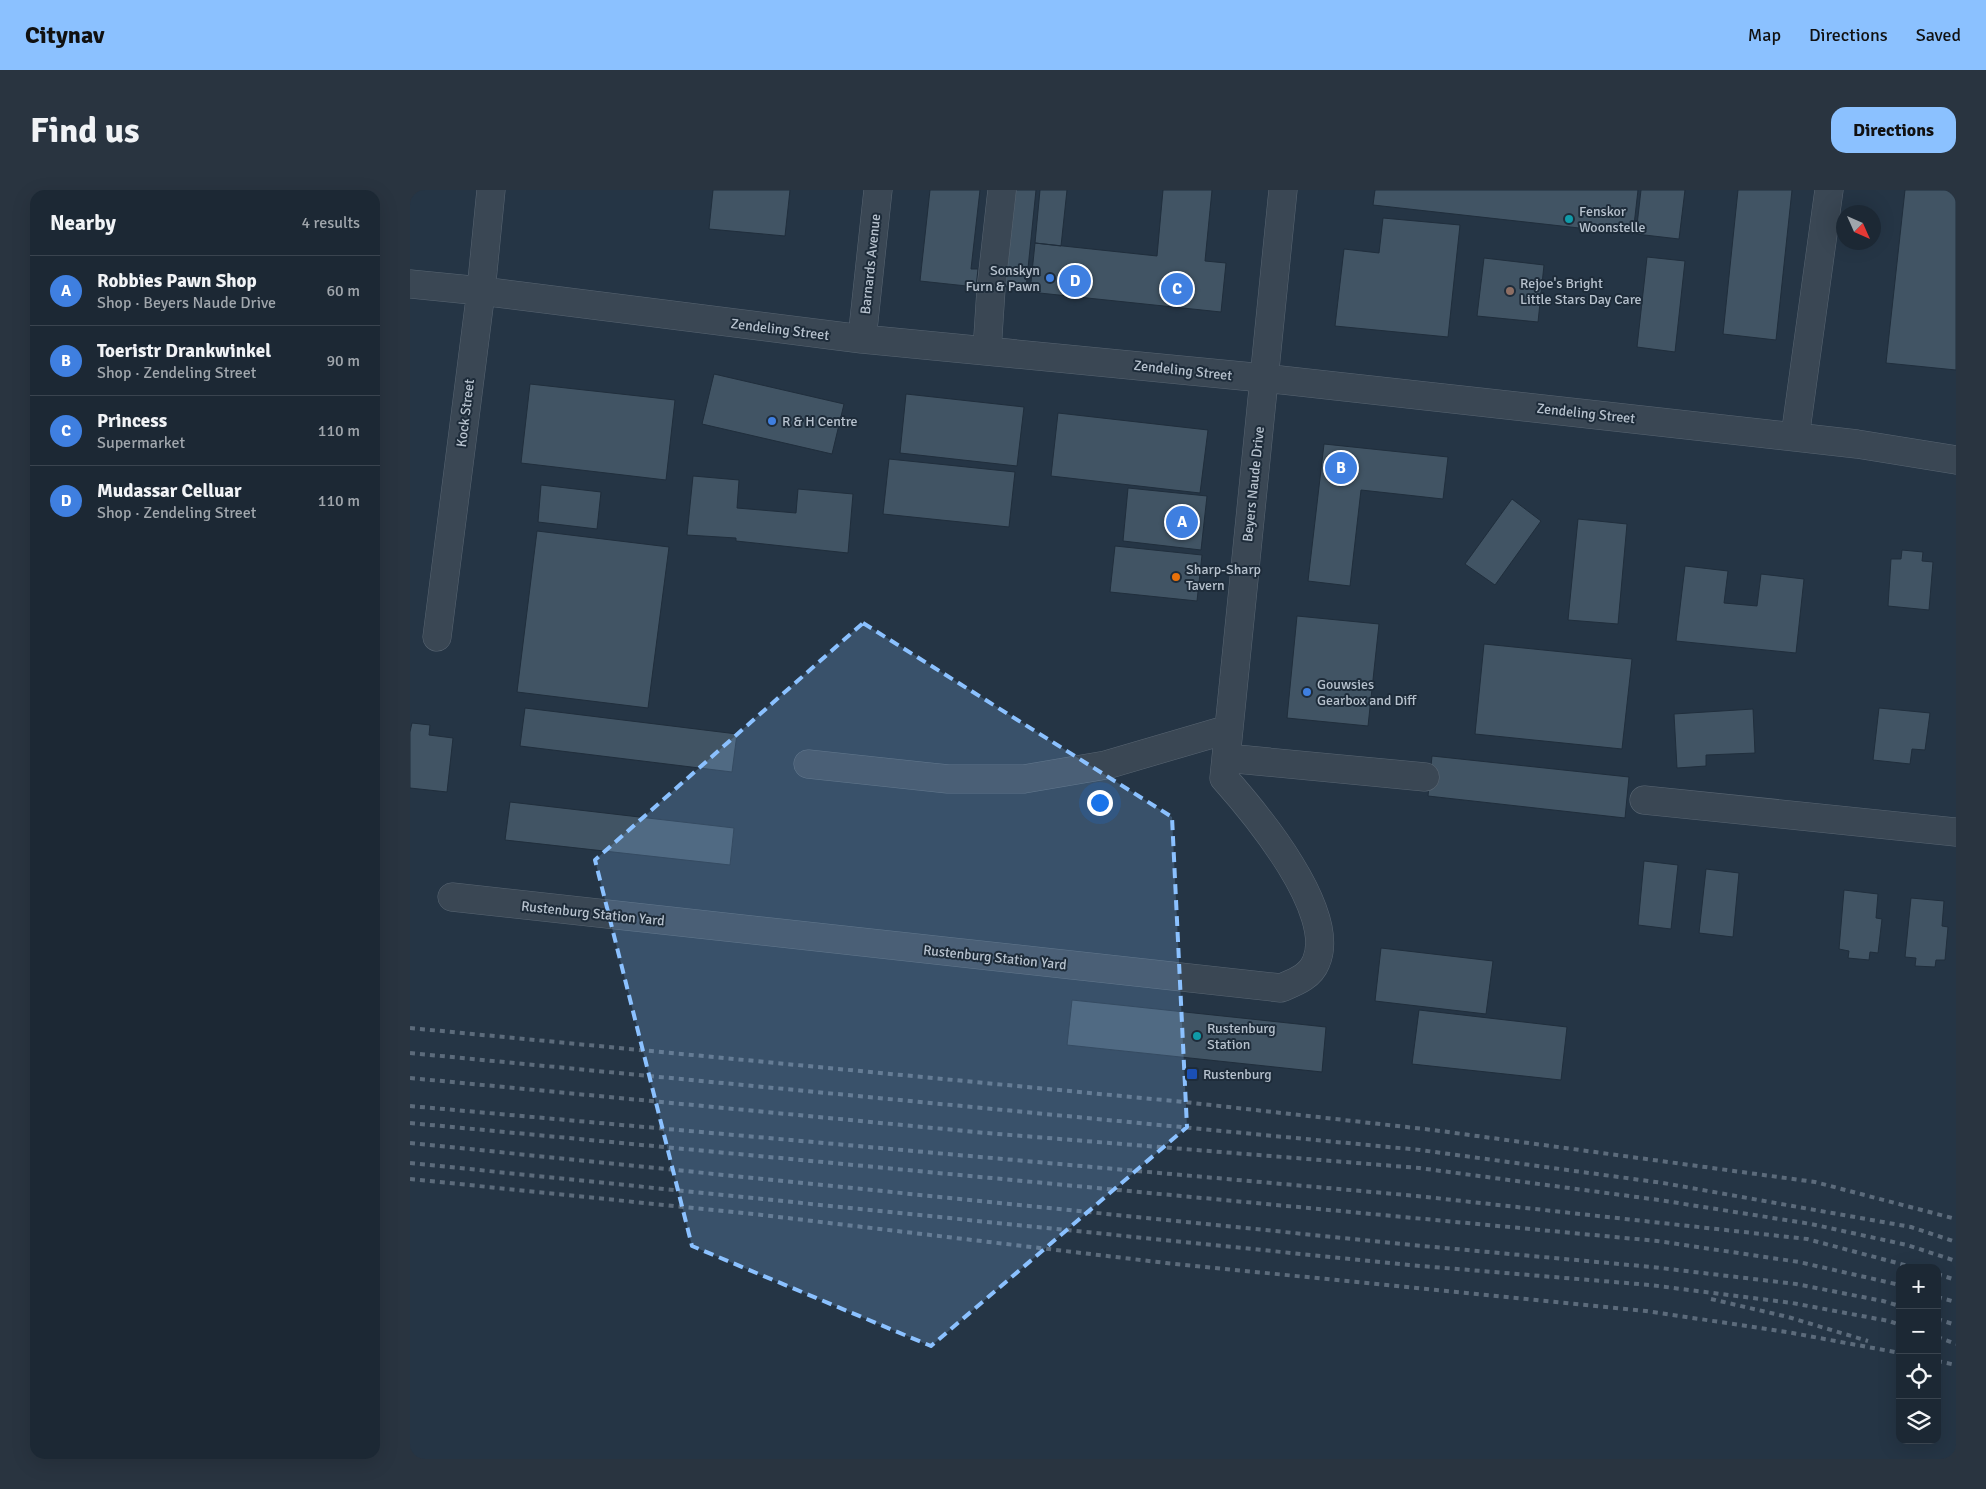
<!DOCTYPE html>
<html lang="en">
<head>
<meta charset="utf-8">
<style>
  :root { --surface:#1c2834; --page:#293440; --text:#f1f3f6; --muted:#a0a6ac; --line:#3a444f; --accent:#8bc1ff }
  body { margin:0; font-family:Signika,sans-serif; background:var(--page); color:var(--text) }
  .controls { position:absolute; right:15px; bottom:15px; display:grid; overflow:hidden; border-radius:10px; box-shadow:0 5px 20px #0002 }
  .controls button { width:45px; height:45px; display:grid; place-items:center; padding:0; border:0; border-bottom:1px solid var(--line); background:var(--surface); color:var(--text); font:25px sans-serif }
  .compass { position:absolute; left:1426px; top:15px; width:45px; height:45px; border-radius:50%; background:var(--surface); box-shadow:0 5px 20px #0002; rotate:135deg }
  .you { position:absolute; left:689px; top:612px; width:18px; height:18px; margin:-12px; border:4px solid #fff; border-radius:50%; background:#1a73e8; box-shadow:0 0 0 8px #1a73e833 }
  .badge { display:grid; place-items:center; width:32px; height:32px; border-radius:50%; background:var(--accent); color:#fff; font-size:16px; font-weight:700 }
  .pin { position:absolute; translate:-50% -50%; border:2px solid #fff; box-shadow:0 1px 5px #0006 }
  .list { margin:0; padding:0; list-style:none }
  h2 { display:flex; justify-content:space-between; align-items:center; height:65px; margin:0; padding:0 20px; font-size:21px }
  h2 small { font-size:16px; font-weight:400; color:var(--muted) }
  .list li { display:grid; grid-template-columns:32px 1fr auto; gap:15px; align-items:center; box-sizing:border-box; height:70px; padding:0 20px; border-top:1px solid var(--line) }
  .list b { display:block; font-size:19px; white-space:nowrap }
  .list p { margin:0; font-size:16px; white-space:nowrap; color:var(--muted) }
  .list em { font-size:16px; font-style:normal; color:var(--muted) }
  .icon { flex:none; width:28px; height:28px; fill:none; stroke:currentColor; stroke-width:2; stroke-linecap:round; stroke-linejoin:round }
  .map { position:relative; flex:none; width:1546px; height:1269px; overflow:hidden; border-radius:15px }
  header { display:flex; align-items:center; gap:30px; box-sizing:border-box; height:70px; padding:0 25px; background:var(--accent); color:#111 }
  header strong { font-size:24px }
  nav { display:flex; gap:28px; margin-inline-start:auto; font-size:18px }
  .intro { display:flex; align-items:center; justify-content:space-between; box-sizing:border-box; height:120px; padding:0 30px }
  h1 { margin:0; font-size:35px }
  .button { padding:12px 22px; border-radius:15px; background:var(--accent); color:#111; font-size:18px; font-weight:700 }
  main { display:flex; gap:30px; padding:0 30px }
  aside { flex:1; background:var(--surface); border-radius:15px; box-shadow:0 5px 20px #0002 }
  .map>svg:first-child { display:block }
  .building { fill:#415464; stroke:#202e3c }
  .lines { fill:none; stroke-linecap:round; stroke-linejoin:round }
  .minor-casing { stroke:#586572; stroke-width:29 }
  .minor { stroke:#3a4754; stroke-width:28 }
  .rail { stroke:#5c6b7b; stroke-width:4; stroke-dasharray:5 5; stroke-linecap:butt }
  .marked { fill:#8bc1ff; fill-opacity:0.2; stroke:#8bc1ff; stroke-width:4; stroke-dasharray:10 6; stroke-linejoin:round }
  .culture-dot { fill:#0f9aa8; stroke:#1e2c3a; stroke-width:2 }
  .shop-dot { fill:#3f7fe0; stroke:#1e2c3a; stroke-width:2 }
  .education-dot { fill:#8d6e63; stroke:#1e2c3a; stroke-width:2 }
  .food-dot { fill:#e8710a; stroke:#1e2c3a; stroke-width:2 }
  .transit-dot { fill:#1a4fb4; stroke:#1e2c3a; stroke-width:2 }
  .labels { text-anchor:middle; stroke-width:4; stroke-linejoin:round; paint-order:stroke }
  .poi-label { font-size:14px; fill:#b7c2ce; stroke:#1e2c3a; text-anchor:start }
  .street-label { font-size:14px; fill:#b7c2ce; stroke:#1e2c3a }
</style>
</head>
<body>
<header>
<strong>Citynav</strong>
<nav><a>Map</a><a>Directions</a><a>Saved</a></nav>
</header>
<div class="intro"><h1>Find us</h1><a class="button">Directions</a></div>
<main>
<aside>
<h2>Nearby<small>4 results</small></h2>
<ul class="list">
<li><span class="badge" style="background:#3f7fe0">A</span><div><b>Robbies Pawn Shop</b><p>Shop · Beyers Naude Drive</p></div><em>60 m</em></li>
<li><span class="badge" style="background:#3f7fe0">B</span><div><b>Toeristr Drankwinkel</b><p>Shop · Zendeling Street</p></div><em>90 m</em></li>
<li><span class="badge" style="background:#3f7fe0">C</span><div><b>Princess</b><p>Supermarket</p></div><em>110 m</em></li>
<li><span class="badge" style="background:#3f7fe0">D</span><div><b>Mudassar Celluar</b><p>Shop · Zendeling Street</p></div><em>110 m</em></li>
</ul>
</aside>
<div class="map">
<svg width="1546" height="1269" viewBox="0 0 1546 1269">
  <rect width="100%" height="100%" fill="#253545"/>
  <path class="building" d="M303,0h77l-5,46 -76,-7z
    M520,0h50l-9,79h7l-2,18 -56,-6z
    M605,0h21l-10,98 -21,-2z
    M630,0h27l-6,56 -26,-3z
    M753,0h49l-7,71 21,2 -5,49 -191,-20 5,-49 122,13z
    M965,0h263l-5,44 -260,-29z
    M1231,0h44l-6,49 -43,-5z
    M1328,0h54l-16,150 -53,-6z
    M1495,0h51v180l-70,-7z
    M973,28l77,7 -12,112 -113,-11 9,-77 35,4z
    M1237,67l38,4 -10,91 -38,-5z
    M1074,68l60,7 -6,57 -61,-6z
    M304,184l130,30 -12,50 -130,-30z
    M120,194l145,16 -9,80 -145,-17z
    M496,204l118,13 -7,59 -117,-13z
    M648,223l150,17 -8,63 -149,-17z
    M914,254l124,13 -5,42 -82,-9 -11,96 -42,-5z
    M479,269l126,13 -6,55 -126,-13z
    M283,286l46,4 -2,28 59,5 2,-24 55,5 -5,59 -112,-12v-3l-49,-3z
    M131,295l60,7 -4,37 -59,-7z
    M718,298l79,8 -6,54 -78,-9z
    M1102,309l29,22 -46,64 -30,-21z
    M1168,329l49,5 -9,100 -50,-4z
    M127,341l132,16 -21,161 -131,-16z
    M705,356l87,9 -5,46 -87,-9z
    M1492,360l21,2 -1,9 11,1 -4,48 -41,-4 3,-47h10z
    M1275,376l43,5 -4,32 33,3 4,-32 43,5 -8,74 -120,-12z
    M887,426l82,8 -11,102 -81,-8z
    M1074,454l148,15 -10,90 -147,-15z
    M115,518l212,26 -5,38 -212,-26z
    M1469,518l51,5 -5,37 -13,-1 -2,15 -37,-4z
    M1343,519l2,44 -49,2v11l-29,2 -3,-54z
    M2,533l18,2 -1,10 24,3 -6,54 -37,-4v-56z
    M1022,566l197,21 -4,41 -197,-22z
    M100,612l224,26 -4,37 -225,-25z
    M1234,671l34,4 -7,64 -33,-4z
    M1296,679l33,4 -6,64 -34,-4z
    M1434,700l34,4 -2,24 6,1 -4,34 -8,-1 -1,8 -21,-2 1,-7 -10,-2z
    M1501,708l33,3 -2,25 6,1 -3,33h-9l-1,7 -20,-1 1,-8 -11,-1z
    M971,758l112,13 -7,53 -111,-13z
    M662,810l254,27 -4,45 -255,-27z
    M1009,820l148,17 -6,53 -149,-16z"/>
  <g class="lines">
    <defs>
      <path id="minor" d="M0,94l71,7 381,48 401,39 532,59 62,7 99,16
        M452,149l16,-149
        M577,161l4,-62 11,-99
        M1385,247l34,-247
        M27,447l44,-346 10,-101
        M816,568l199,19
        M398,574l140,15h76l82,-14 123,-36
        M1234,610l312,32
        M42,707l829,91c14,-6 29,-11 35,-26 22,-50 -60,-148 -92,-184l59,-588"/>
    </defs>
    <use href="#minor" class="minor-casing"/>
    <use href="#minor" class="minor"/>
    <path class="rail" d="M0,838l774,74 249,28 382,52 141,37
      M0,863l1010,97 243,33 248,44 45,15
      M0,888l576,55 433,35 240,32 152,24 96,21 49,16
      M0,916l1007,90 390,43 109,29
      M0,933l1247,118 142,21 101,23
      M0,953l1002,102 240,22 144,17 87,17 17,5
      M0,973l999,102 241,20 142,18 97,18 11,4
      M0,989l352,36 404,48 480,48 141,21 113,21
      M1527,1084l19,6
      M1527,1107l19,5
      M1301,1109l77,18 80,24
      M1527,1129l19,6
      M1527,1147l19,7
      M1527,1171l19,4"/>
  </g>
  <path class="marked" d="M453,433l309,194 15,310 -256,219 -239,-100 -97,-386z"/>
  <g class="culture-dot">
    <circle cx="1159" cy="29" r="5"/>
    <circle cx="787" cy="846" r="5"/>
  </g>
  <g class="shop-dot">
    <circle cx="640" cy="88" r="5"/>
    <circle cx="362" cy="231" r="5"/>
    <circle cx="897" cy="502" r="5"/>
  </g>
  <circle class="education-dot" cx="1100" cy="101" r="5"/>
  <circle class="food-dot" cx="766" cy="387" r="5"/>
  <rect class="transit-dot" x="776" y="878" width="12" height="12" rx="2.5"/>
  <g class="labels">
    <g class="poi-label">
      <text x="1169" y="26">Fenskor<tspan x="1169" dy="16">Woonstelle</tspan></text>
      <text x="630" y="85" text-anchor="end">Sonskyn<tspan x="630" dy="16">Furn &amp; Pawn</tspan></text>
      <text x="1110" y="98">Rejoe's Bright<tspan x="1110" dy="16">Little Stars Day Care</tspan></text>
      <text x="372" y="236">R &amp; H Centre</text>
      <text x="776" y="384">Sharp-Sharp<tspan x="776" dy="16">Tavern</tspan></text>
      <text x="907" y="499">Gouwsies<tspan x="907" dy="16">Gearbox and Diff</tspan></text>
      <text x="797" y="843">Rustenburg<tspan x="797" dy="16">Station</tspan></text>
      <text x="793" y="889">Rustenburg</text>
    </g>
    <g class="street-label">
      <text transform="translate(460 74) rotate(-84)" y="5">Barnards Avenue</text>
      <text transform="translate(370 139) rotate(7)" y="5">Zendeling Street</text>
      <text transform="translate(773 180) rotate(6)" y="5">Zendeling Street</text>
      <text transform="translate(55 223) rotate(-83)" y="5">Kock Street</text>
      <text transform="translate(1176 223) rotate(6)" y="5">Zendeling Street</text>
      <text transform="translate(843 294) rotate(-84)" y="5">Beyers Naude Drive</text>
      <text transform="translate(183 723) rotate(6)" y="5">Rustenburg Station Yard</text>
      <text transform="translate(585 767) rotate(6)" y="5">Rustenburg Station Yard</text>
    </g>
  </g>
</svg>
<div class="controls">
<button>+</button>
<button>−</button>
<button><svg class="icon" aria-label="locate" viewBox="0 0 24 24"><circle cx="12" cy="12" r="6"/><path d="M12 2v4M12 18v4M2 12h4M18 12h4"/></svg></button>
<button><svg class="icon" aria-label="layers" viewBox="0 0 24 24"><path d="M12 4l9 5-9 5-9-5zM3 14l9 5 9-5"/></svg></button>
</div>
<svg class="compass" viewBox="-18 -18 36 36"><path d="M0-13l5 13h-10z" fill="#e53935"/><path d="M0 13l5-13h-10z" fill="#a0a6ac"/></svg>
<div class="you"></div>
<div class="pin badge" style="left:772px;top:332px;background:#3f7fe0">A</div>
<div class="pin badge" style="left:931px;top:278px;background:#3f7fe0">B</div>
<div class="pin badge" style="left:767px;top:99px;background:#3f7fe0">C</div>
<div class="pin badge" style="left:665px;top:91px;background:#3f7fe0">D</div>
</div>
</main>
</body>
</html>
